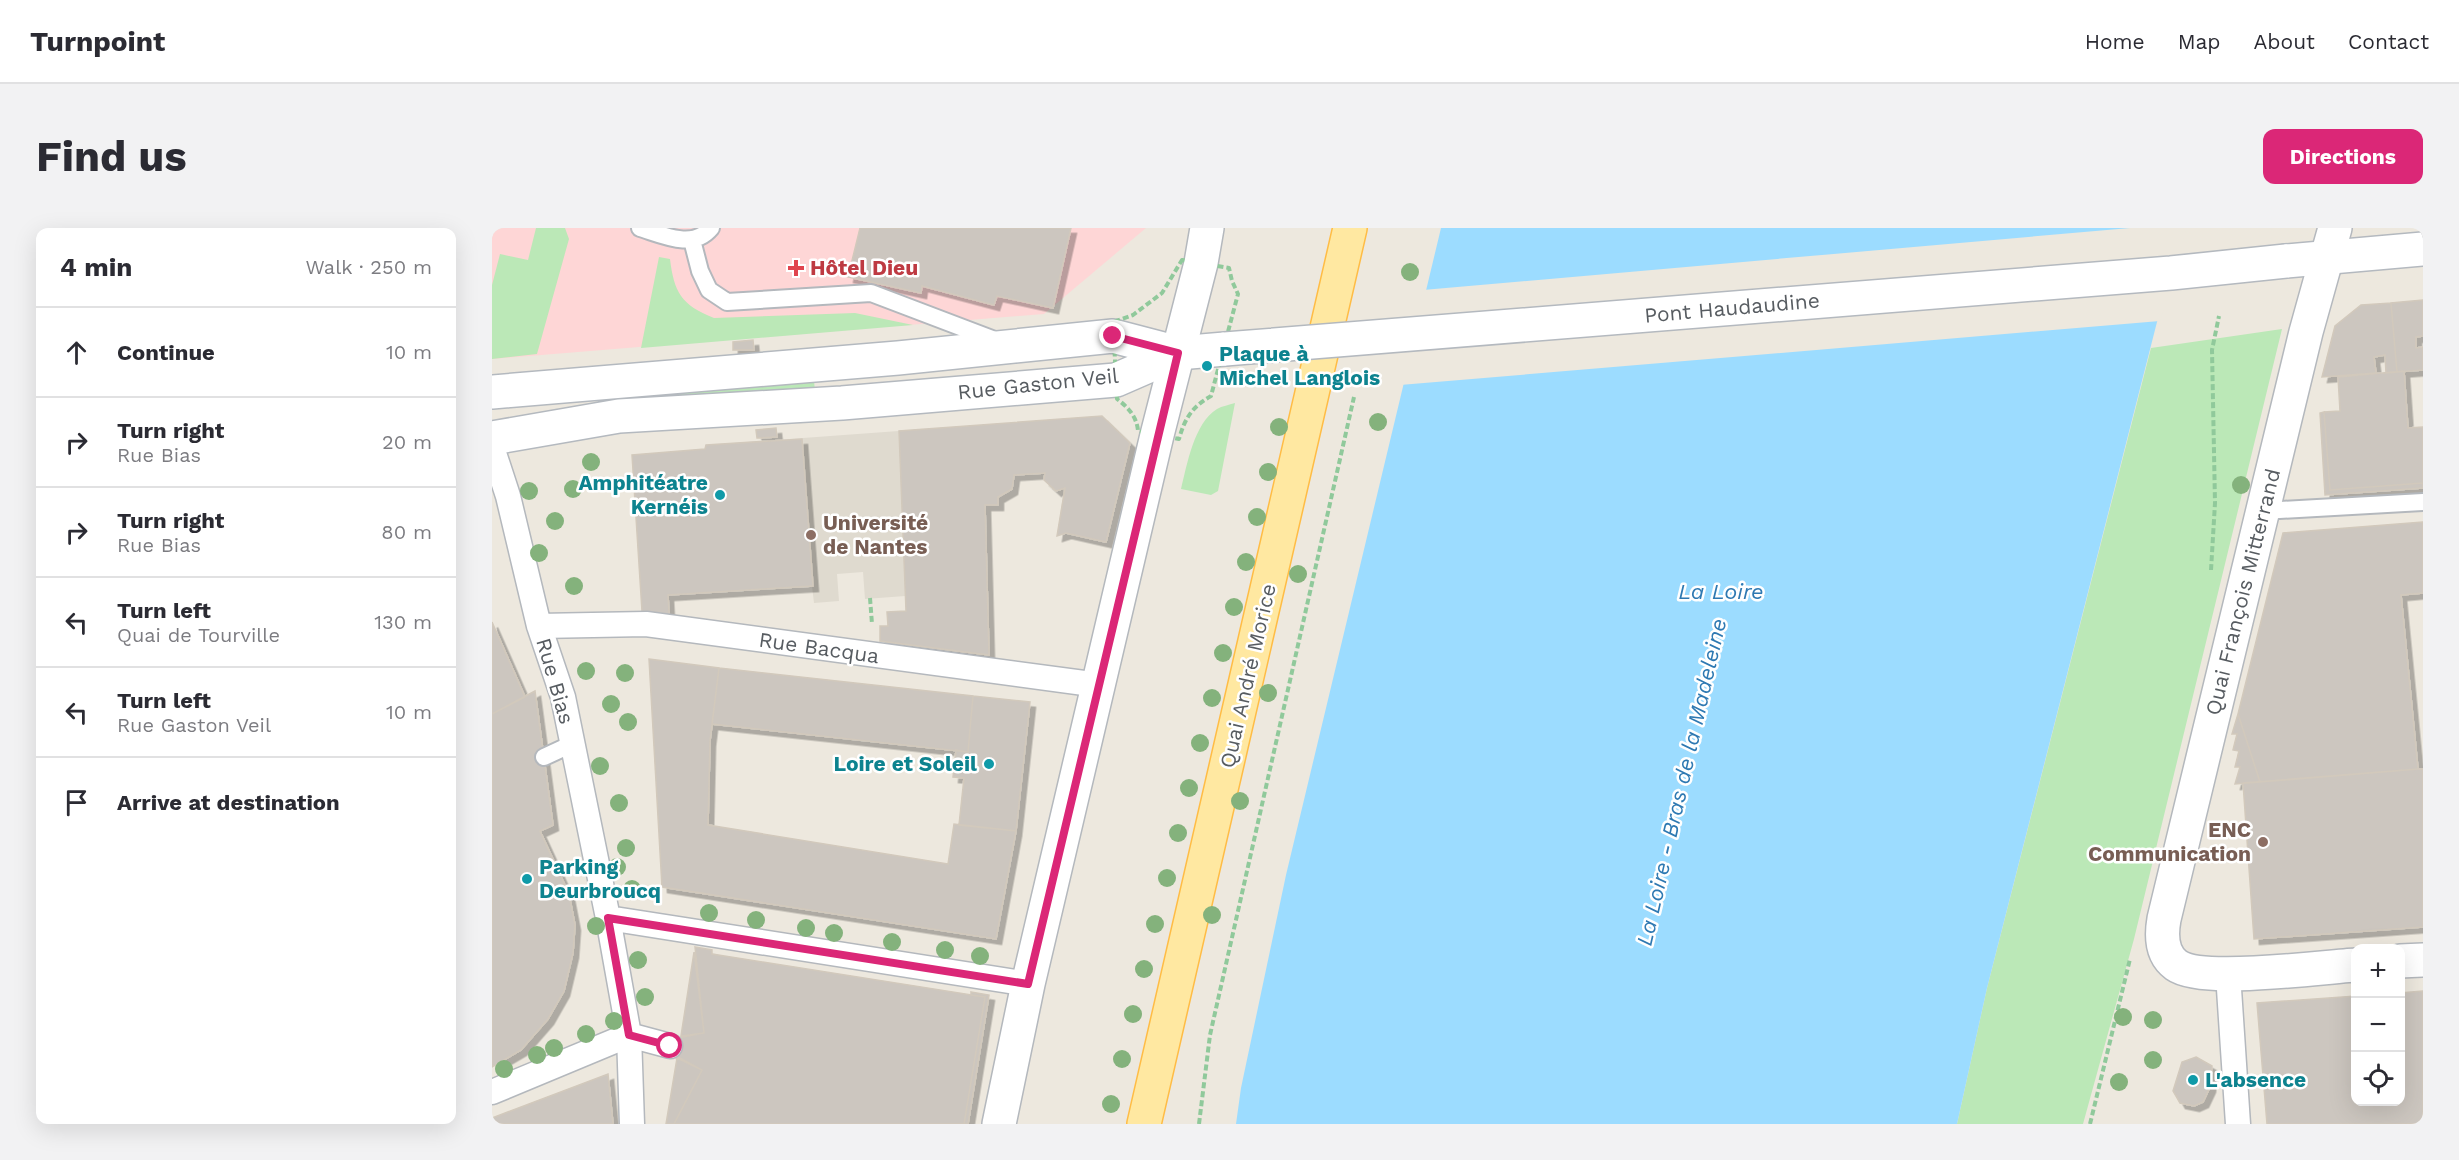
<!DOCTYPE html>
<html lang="en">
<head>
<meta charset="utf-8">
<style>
  :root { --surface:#fff; --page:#f2f2f3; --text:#2b2b33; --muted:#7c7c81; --line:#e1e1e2; --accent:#db2777 }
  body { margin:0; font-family:"Work Sans",sans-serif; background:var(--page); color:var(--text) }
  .controls { position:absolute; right:18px; bottom:18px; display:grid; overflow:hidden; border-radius:12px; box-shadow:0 6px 24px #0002 }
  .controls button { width:54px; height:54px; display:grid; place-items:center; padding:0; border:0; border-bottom:2px solid var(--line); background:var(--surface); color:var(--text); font:30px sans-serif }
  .stop { position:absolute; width:18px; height:18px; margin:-14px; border:4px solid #db2777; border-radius:50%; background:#fff }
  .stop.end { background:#db2777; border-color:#fff; box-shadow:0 2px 6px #0008 }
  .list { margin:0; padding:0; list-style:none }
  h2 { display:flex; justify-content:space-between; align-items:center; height:78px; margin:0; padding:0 24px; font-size:26px }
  h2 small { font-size:20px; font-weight:400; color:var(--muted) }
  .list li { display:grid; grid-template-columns:39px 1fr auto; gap:18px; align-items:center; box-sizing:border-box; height:90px; padding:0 24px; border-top:2px solid var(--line) }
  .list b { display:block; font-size:22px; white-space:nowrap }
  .list p { margin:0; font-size:20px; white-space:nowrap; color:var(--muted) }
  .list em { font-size:20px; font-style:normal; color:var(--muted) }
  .icon { flex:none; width:33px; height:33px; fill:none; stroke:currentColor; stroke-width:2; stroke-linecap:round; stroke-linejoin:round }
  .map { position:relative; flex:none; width:1931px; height:896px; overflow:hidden; border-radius:12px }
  header { display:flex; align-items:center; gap:36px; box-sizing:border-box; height:84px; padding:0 30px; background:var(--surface); border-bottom:2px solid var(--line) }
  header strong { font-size:28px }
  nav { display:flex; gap:33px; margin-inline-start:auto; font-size:21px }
  .intro { display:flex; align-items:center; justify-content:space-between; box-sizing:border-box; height:144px; padding:0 36px }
  h1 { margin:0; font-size:42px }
  .button { padding:15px 27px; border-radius:12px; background:var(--accent); color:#fff; font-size:21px; font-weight:700 }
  main { display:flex; gap:36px; padding:0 36px }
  aside { flex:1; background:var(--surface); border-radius:12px; box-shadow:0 6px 24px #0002 }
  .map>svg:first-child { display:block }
  .education { fill:#dfdacf }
  .medical { fill:#fed6d6 }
  .green { fill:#bbe8b7 }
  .water { fill:#9cdcff }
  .pier { fill:#ede8de }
  .building { fill:#ccc6bf; stroke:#d2c9bc; stroke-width:1.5; filter:url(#shadow) }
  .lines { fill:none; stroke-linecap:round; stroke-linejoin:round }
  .service-casing { stroke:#b4b8bd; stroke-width:20 }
  .pedestrian-casing { stroke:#b4b8bd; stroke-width:27 }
  .minor-casing { stroke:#b4b8bd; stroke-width:36 }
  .secondary-casing { stroke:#b4b9bf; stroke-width:36 }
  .primary-casing { stroke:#ffbc45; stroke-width:36 }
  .path { stroke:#90c99b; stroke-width:4; stroke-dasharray:6 3; stroke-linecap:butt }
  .service { stroke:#fff; stroke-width:16 }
  .pedestrian { stroke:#fff; stroke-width:24 }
  .minor { stroke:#fff; stroke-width:33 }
  .secondary { stroke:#fff; stroke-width:33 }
  .primary { stroke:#ffe8a1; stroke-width:33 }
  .secondary-bridge-casing { stroke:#b4b9bf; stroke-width:36; stroke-linecap:butt }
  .secondary-bridge { stroke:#fff; stroke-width:33 }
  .tree { fill:#84b27c }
  .route { stroke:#db2777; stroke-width:8 }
  .health-dot { fill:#e0444e; stroke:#fff; stroke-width:2 }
  .culture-dot { fill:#0f9aa8; stroke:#fff; stroke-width:2 }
  .education-dot { fill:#8d6e63; stroke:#fff; stroke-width:2 }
  .labels { text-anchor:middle; stroke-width:5; stroke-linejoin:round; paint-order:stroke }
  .health-label { font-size:21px; font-weight:bold; fill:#be3a42; stroke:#fff; text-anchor:start }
  .street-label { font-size:21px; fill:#575c61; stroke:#fff }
  .culture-label { font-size:21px; font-weight:bold; fill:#0d838f; stroke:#fff; text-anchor:start }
  .education-label { font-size:21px; font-weight:bold; fill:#785e54; stroke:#fff; text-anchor:start }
  .water-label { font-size:22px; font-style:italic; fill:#2e79b2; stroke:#fff }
</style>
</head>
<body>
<header>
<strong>Turnpoint</strong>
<nav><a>Home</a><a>Map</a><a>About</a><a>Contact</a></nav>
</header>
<div class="intro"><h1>Find us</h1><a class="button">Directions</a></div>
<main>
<aside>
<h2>4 min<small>Walk · 250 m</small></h2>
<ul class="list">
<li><svg class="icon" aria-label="ahead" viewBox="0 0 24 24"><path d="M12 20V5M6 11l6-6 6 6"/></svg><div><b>Continue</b></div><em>10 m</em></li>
<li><svg class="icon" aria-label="right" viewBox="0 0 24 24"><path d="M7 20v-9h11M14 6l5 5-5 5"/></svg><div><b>Turn right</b><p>Rue Bias</p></div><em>20 m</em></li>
<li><svg class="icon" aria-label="right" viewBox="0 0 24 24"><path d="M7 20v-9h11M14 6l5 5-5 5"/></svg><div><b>Turn right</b><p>Rue Bias</p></div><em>80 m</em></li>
<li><svg class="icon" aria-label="left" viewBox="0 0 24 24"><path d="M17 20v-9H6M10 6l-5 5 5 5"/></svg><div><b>Turn left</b><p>Quai de Tourville</p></div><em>130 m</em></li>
<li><svg class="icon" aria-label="left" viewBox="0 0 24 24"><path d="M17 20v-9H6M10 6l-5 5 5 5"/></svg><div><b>Turn left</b><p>Rue Gaston Veil</p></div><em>10 m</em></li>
<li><svg class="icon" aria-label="arrive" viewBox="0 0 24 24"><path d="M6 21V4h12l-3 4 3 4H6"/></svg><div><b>Arrive at destination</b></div></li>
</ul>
</aside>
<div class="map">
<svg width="1931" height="896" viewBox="0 0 1931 896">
  <defs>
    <filter id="shadow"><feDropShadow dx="5.5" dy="5.5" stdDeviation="0" flood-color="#0004"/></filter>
  </defs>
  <rect width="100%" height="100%" fill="#ede8de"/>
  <path class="education" d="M610,188l28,27 -24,99 -40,-9 -9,3 7,-47 -8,2 -12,-11v-7l-30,2 -2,14 -14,8v8l-13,1 4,149 -109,-14v-15h8l-1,-14 19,-1 -1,-15 -40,3 -2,-27 -26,2 2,27 -25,2 -2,-17 -144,9 1,19 -27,-3 -10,-156 73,-6 1,-4z"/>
  <path class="medical" d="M0,0h654l-102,86 -552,45z"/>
  <path class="green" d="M44,0h29l4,11 -32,115 -45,5v-74l8,-31 28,6z
    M167,29l11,2c4,33 11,46 44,59l141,-5 58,12 -272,23z
    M1790,101l-148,610 -51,185h-126l30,-136 164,-640z
    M322,153l1,10 -180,13v-9z
    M743,175l-17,88 -7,4 -30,-6c6,-24 13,-66 36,-80 5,-3 12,-4 18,-6z"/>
  <path class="water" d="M949,0h743l-27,94 -170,666 -30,136h-721l5,-36 45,-213z"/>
  <path class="pier" d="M1638,0h57l-27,93 -760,64 23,-95z"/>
  <path class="building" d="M368,0h211l-18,80 -56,-12 -3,9 -72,-19 -1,7 -73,-16z
    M1931,72v36l-7,1v11l7,-1v23l-26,2 -6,-69z
    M1899,75l6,69 -11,1 -1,-18 -11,2 2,16 -54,4 13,-51 26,-21z
    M261,112l1,10h-21v-8z
    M1912,143l4,57 15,-1v56l-93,7 -6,-78 16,-1 -2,-34z
    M1832,184l6,78 93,-7v5l-98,7 -5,-82z
    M610,188l28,27 -24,99 -40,-9 -9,3 8,-48 -9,3 -12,-11 1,-7 -31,2 -2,14 -14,8v8h-13l4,150 -109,-14v-15h8l-1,-14 19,-1 -7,-180z
    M284,200l1,9 -20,1 -1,-8z
    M310,211l11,147 -145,9 1,19 -27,-3 -10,-156 73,-6 1,-4z
    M1931,294v71l-22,2 17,174 -158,13 -22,-68 45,-181z
    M0,394l33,75 -33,17z
    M157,431l70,9 -9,73 -2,84 240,39 6,-40 62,7 -20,108 -334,-52z
    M227,440l254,28 -5,56 -256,-28z
    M43,463l18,134 -13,6 29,63 6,31 -2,28 -9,38 -16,28 -27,31 -29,17v-353z
    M43,463l18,134 -13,6 29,63 6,31 -2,28 -9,38 -16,28 -27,31 -29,17v-353z
    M481,468l57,6 -14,129 -57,-6 5,-47 -11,-1 3,-27 12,2z
    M1746,486l22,68 -25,2 5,-17h-5l4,-16 -6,-1 4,-16h-5z
    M1926,541h5v158l-169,12 -11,-156z
    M203,719l17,3v4l273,43 -21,127h-290l28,-54 -31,-17 2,-14 31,-6z
    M202,724l10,81 -23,3z
    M1931,763v133h-156l-10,-121 99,-7v106h44v-109z
    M479,764l18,3 -21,129h-4l21,-127 -14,-2z
    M1704,829l16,9 -2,21 -7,15 -9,4 -14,-3 -7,-12 9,-29z
    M185,830l25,12 -28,54h-8z
    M116,846l5,50h-121v-6z"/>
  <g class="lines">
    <defs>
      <path id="service" d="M148,0c23,7 53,22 71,0
        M200,12l8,31 9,19 18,12 144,-9 129,49
        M1771,283l160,-9
        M52,529l28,-13"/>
      <path id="pedestrian" d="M0,219l16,49 31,130 24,71 45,221 21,117 3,89
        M47,398l107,-2 453,61
        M116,690l420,66
        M1736,746l10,150
        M0,864l137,-57 41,11"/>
      <path id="minor" d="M1843,0l-29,104 -142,587c-3,17 -3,35 12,46 26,19 144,2 180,0
        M1908,733l23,-1
        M507,896l29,-140 129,-549 44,-172 6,-35"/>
      <path id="secondary" d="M1794,33l137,-12
        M0,164l406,-34 215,-22 65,17
        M0,210l127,-22 223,-13 274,-23 62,-27 47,-4"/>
      <path id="primary" d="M652,896l206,-896"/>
    </defs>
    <use href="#service" class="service-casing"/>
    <use href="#pedestrian" class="pedestrian-casing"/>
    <use href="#minor" class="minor-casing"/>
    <use href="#secondary" class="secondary-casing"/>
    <use href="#primary" class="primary-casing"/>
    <path class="path" d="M690,32l47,8 3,13 6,13 -27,102c-19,11 -26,22 -32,43l-41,-8c-1,-14 -10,-24 -21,-32l-4,-77 20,-7 29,-22z
      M1719,342l4,-67 -3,-153 7,-34
      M378,370l2,26
      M707,896l11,-89 144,-638
      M1598,896l40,-165"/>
    <use href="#service" class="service"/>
    <use href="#pedestrian" class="pedestrian"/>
    <use href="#minor" class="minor"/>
    <use href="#secondary" class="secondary"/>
    <use href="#primary" class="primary"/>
    <defs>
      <path id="secondary-bridge" d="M733,121l946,-76 115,-12"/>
    </defs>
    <use href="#secondary-bridge" class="secondary-bridge-casing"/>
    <use href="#secondary-bridge" class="secondary-bridge"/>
  </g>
  <g class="tree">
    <circle cx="918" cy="44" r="9"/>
    <circle cx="886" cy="194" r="9"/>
    <circle cx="787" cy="199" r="9"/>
    <circle cx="99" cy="234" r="9"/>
    <circle cx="776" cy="244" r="9"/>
    <circle cx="1749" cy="257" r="9"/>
    <circle cx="81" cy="261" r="9"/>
    <circle cx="37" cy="263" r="9"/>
    <circle cx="765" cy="289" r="9"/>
    <circle cx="63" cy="293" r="9"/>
    <circle cx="47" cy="325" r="9"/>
    <circle cx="754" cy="334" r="9"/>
    <circle cx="806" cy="346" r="9"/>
    <circle cx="82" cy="358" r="9"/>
    <circle cx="742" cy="379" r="9"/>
    <circle cx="731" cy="425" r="9"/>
    <circle cx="94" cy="443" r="9"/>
    <circle cx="133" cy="445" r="9"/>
    <circle cx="776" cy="465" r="9"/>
    <circle cx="720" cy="470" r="9"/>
    <circle cx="119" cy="476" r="9"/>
    <circle cx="136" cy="494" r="9"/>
    <circle cx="708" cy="515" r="9"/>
    <circle cx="108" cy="538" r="9"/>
    <circle cx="697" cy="560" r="9"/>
    <circle cx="748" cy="573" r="9"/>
    <circle cx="127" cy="575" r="9"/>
    <circle cx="686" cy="605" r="9"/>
    <circle cx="134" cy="620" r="9"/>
    <circle cx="125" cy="639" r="9"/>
    <circle cx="675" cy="650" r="9"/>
    <circle cx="140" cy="661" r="9"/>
    <circle cx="217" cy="685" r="9"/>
    <circle cx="720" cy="687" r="9"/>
    <circle cx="264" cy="692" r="9"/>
    <circle cx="663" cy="696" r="9"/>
    <circle cx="104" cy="698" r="9"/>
    <circle cx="314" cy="700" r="9"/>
    <circle cx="342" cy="705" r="9"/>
    <circle cx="400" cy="714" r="9"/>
    <circle cx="453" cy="722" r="9"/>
    <circle cx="488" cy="728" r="9"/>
    <circle cx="146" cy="732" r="9"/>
    <circle cx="652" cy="741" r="9"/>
    <circle cx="153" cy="769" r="9"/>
    <circle cx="641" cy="786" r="9"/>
    <circle cx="1631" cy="789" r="9"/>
    <circle cx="1661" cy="792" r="9"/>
    <circle cx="122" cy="793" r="9"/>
    <circle cx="94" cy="806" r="9"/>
    <circle cx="62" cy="820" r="9"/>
    <circle cx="45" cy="827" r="9"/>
    <circle cx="630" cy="831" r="9"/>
    <circle cx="1661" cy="832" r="9"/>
    <circle cx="12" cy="841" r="9"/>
    <circle cx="1627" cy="854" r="9"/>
    <circle cx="619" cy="876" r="9"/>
  </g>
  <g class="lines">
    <path class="route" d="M178,818l-41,-11 -21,-117 420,66 150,-631 -65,-17"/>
  </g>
  <path class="health-dot" d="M301 31h6v6h6v6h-6v6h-6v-6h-6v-6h6z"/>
  <g class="culture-dot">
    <circle cx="715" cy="138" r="6"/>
    <circle cx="228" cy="267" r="6"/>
    <circle cx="497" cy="536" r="6"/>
    <circle cx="35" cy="651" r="6"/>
    <circle cx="1701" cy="852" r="6"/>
  </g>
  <g class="education-dot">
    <circle cx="319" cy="307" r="6"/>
    <circle cx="1771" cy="614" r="6"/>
  </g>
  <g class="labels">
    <g class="health-label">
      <text x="318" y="47">Hôtel Dieu</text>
    </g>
    <g class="street-label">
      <text transform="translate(1240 80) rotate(-5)" y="7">Pont Haudaudine</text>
      <text transform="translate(546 156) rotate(-6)" y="7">Rue Gaston Veil</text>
      <text transform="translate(1751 364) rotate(-76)" y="7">Quai François Mitterrand</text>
      <text transform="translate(327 420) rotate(8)" y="7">Rue Bacqua</text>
      <text transform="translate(756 448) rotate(-77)" y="7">Quai André Morice</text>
      <text transform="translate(63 453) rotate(74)" y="7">Rue Bias</text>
    </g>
    <g class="culture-label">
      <text x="727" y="133">Plaque à<tspan x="727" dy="24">Michel Langlois</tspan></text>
      <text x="216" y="262" text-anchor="end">Amphitéatre<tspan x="216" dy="24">Kernéis</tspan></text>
      <text x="485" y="543" text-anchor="end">Loire et Soleil</text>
      <text x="47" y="646">Parking<tspan x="47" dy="24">Deurbroucq</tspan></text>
      <text x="1713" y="859">L'absence</text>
    </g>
    <g class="education-label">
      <text x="331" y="302">Université<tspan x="331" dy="24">de Nantes</tspan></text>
      <text x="1759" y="609" text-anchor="end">ENC<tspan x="1759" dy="24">Communication</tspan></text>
    </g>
    <g class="water-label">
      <text x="1229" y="371">La Loire</text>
      <text transform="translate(1189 554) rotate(-77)" y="8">La Loire - Bras de la Madeleine</text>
    </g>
  </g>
</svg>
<div class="controls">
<button>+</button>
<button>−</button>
<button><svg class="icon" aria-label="locate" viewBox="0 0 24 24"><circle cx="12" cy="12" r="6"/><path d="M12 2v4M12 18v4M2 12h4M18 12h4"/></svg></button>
</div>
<div class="stop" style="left:178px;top:818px"></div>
<div class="stop end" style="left:621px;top:108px"></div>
</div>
</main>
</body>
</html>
